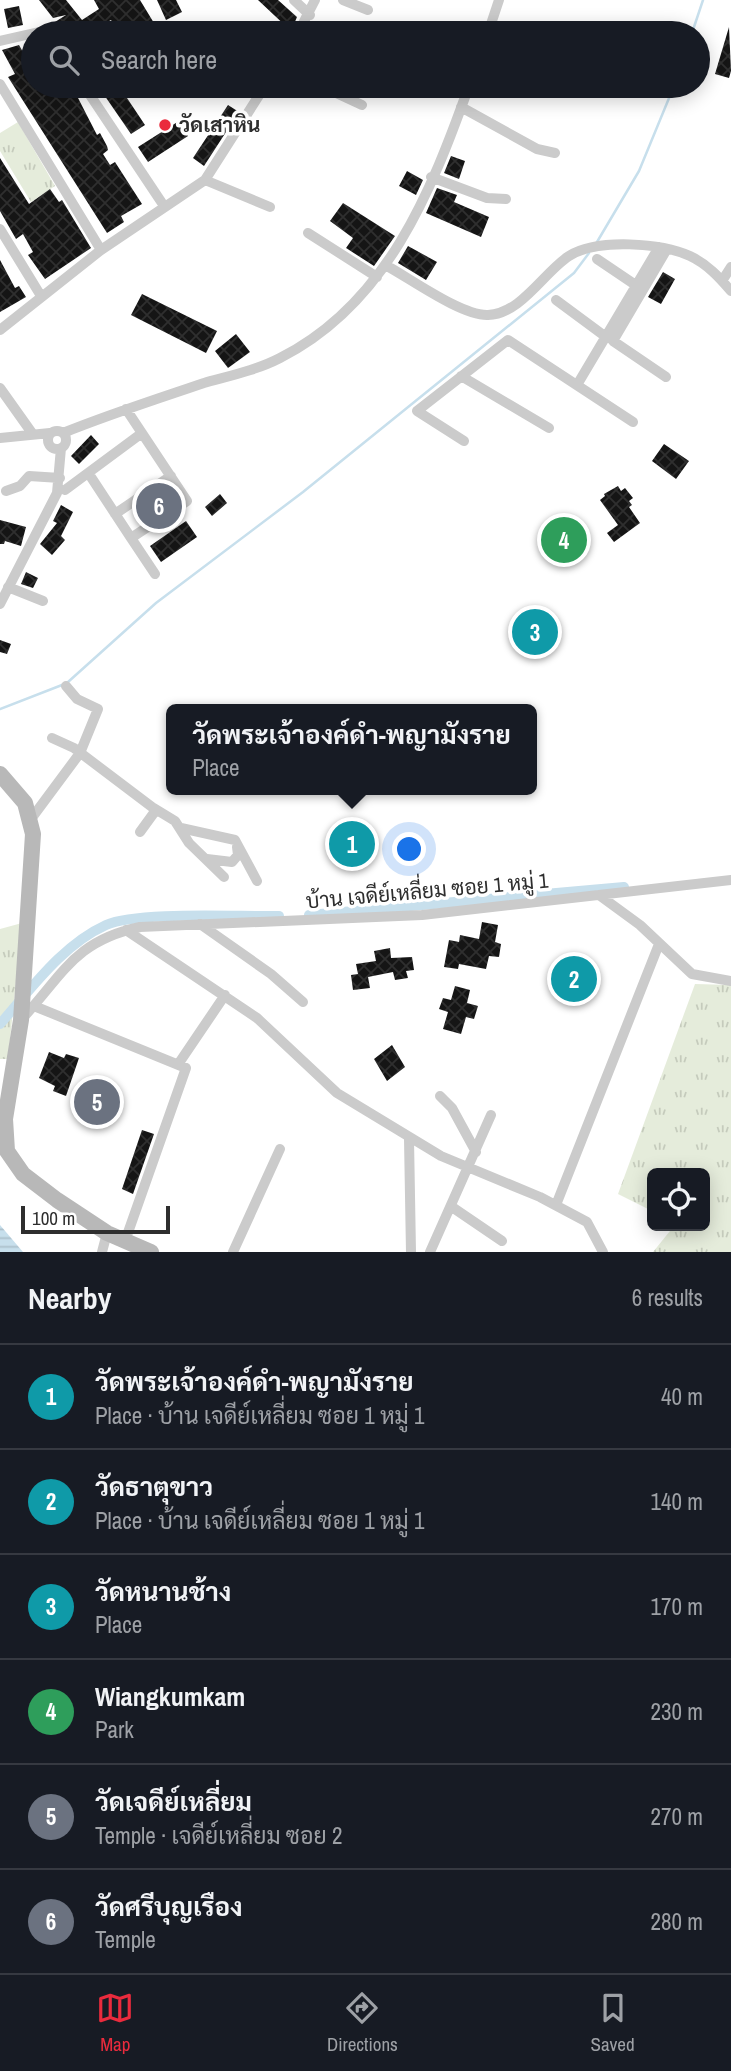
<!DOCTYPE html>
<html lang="en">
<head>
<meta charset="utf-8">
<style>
  :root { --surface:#171b24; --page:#20242c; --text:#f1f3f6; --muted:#9ea1a6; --line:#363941; --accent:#ea2b3d }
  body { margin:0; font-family:"Archivo Narrow",Sarabun,sans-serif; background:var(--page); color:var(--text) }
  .controls { position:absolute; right:21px; bottom:21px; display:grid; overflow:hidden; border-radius:10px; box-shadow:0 4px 18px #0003 }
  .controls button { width:63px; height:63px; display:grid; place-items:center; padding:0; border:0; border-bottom:2px solid var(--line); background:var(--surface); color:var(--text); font:35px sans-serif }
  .scale { position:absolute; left:21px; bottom:18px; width:149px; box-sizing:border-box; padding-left:7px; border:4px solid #2e2e2e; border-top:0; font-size:19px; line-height:24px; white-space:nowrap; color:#2e2e2e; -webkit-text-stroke:5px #fff; paint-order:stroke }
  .you { position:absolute; left:410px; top:850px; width:24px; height:24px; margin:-18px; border:5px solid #fff; border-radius:50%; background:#1a73e8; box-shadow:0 0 0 10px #1a73e833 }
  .badge { display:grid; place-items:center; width:46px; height:46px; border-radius:50%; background:var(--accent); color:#fff; font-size:23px; font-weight:700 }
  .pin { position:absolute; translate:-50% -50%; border:4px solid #fff; box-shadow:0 2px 7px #0006 }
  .popup { position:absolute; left:166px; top:704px; width:371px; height:91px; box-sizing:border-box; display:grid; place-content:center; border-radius:10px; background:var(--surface); filter:drop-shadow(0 2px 5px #0005); font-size:23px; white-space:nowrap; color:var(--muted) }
  .popup b { font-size:26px; color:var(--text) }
  .popup::after { content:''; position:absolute; left:50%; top:100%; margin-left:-14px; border:14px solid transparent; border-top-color:var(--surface) }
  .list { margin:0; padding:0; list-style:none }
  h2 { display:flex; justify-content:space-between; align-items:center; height:91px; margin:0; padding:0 28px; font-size:30px }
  h2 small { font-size:23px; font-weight:400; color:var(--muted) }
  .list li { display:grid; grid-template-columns:46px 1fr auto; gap:21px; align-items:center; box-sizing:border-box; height:105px; padding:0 28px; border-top:2px solid var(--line) }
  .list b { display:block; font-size:26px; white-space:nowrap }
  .list p { margin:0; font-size:23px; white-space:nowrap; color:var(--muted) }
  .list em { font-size:23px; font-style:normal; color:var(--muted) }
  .icon { flex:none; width:38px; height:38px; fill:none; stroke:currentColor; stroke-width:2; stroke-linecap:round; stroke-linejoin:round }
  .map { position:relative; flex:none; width:731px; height:1252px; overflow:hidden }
  .search { position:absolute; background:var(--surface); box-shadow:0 4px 18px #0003; left:21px; right:21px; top:21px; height:77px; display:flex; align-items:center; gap:18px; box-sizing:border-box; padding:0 24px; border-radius:38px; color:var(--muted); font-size:26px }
  .sheet { height:721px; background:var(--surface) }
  nav { display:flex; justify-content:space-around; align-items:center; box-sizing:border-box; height:98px; border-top:2px solid var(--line); background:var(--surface); font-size:19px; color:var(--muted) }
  nav a { display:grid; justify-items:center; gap:4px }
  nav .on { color:var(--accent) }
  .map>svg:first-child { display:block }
  .grass { fill:url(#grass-tufts) }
  .water { fill:url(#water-rules) }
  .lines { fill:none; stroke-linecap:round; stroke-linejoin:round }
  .stream { stroke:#c7dfec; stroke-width:2.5 }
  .canal { stroke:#c7dfec; stroke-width:10 }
  .building { fill:url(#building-cross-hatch) }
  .street { stroke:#cbcbcb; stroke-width:10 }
  .secondary { stroke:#b8b8b8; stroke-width:16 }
  .poi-dot { fill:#ea2b3d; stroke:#fff; stroke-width:2.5 }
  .labels { text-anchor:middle; stroke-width:7; stroke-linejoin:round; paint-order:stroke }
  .poi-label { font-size:21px; font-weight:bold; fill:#2e2e2e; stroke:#fff; text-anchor:start }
  .street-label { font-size:21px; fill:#2e2e2e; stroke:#fff }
</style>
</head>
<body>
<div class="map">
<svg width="731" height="1252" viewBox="0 0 731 1252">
  <defs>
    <pattern id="grass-tufts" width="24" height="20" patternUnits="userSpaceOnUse" patternTransform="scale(1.75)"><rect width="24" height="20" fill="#e5ecdb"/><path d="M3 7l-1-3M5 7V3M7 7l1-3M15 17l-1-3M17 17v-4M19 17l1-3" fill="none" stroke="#c5cbbc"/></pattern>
    <pattern id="water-rules" width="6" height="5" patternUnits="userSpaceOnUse" patternTransform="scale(1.75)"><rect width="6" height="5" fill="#c7dfec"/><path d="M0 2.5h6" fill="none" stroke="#abc0cb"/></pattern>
    <pattern id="building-cross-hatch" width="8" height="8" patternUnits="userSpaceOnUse" patternTransform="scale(1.75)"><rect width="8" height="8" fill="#151515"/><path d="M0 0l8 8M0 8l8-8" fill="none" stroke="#2f2f2f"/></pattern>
  </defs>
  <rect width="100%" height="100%" fill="#fff"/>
  <path class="grass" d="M18,122l37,64 -24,16 -31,-51v-18z
    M22,923l-14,136h-8v-130z
    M695,984l36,1v267h-78l21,-26h31v-53h-53v38l-34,-17z"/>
  <path class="water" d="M0,1225l23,27h-23z"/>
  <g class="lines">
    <path class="stream" d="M692,33l11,-33
      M597,242l42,-71 35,-85
      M68,682l88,-79 147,-111 271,-219 15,-20
      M0,709l62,-24"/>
    <path class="canal" d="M309,915l315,-28
      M0,1024c31,-35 62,-79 106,-99 32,-14 134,-8 173,-9"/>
  </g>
  <path class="building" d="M39,0h27l16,20 17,-11 -5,-9h46l20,33h-22l-7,-12 -15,8 -5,-9 -24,13h-16l-4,-5 -4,3 -8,-9 11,-7 -13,3z
    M157,0h19l6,12 -16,8z
    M258,0h20l19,17 -6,14z
    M19,6l4,19 -15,3 -4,-19z
    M729,27l2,44 -2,7 -14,-4z
    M19,45l4,7 10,-6v40h7l4,6 11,-6h14l8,10 20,39 3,-2 7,13 1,4 -5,4 7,11 5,-3 27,42 -21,12 3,6 -17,11 -99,-156 7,-3 -13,-24z
    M98,86h21l26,39 -14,9z
    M424,86h34l-5,12z
    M228,105l11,7 -35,54 -11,-8z
    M179,121l9,15 -40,26 -10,-15z
    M451,156l14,5 -6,18 -15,-6z
    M0,158l29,46 21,-15 9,13 3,-2 29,48 -46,31 -17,-24 5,-3 -10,-18 -7,5 -16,-28z
    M407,171l16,9 -7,15 -17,-9z
    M437,188l20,7 -3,7 35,15 -8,20 -55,-24z
    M343,203l52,33 -21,30 -28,-18 7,-10 -23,-17z
    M408,246l29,16 -11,18 -28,-17z
    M0,260l15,28 4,-2 7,11 -26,15z
    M663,272l12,7 -14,25 -13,-7z
    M142,294l75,37 -11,22 -75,-38z
    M236,334l14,18 -22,16 -13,-17z
    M91,435l8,9 -20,20 -8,-8z
    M664,444l25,17 -13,18 -24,-18z
    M618,486l3,5 4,-3 8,10 -4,3 3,4 -3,2 11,16 -26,19 -7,-9 11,-8 -18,-25 5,-4 -1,-2z
    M170,489l6,10 -32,21 -6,-9z
    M220,494l7,9 -15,13 -7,-9z
    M61,505l12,7 -12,24 4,4 -13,15 -12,-11 17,-21 -4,-2z
    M0,520l26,7 -5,19 -16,-5 -1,3h-4z
    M186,521l11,16 -36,25 -11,-16z
    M26,572l12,6 -5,10 -12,-4z
    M0,640l11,4 -4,10 -7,-2z
    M482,922l16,3 -3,17 6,2 -2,13 -10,-1 -3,13 -27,-5 -1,5 -14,-2 5,-27 10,2 1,-7 19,4z
    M390,948l1,10 21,-1 2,13 -8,1 2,7 -13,2 -2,-8 -25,5 2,11 -17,2 -2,-15 7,-1 -2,-10 20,-3 -2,-10z
    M455,986l15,4 -3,13 11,3 -4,13 -8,-2 -5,17 -18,-5 5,-17 -9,-3 4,-11 8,2z
    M392,1045l13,22 -18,14 -13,-22z
    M49,1052l15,6 2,-4 13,4 -13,38 -13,-5 2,-5 -16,-8z
    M142,1130l12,4 -21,60 -11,-5z"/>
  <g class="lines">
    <path class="street" d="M294,0l16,15
      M343,0l25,10
      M298,33l17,-33
      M488,33l11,-33
      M0,41l48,-11 2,3
      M0,84l101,166
      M84,86l80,120
      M321,86l41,19
      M461,107l76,42 18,4
      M431,177l56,21 19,1
      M205,180l65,27
      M0,229l41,67
      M308,233l69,44
      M597,259l40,27
      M387,266c24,13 75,50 101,49 33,-1 56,-43 81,-59 28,-18 93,-13 121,0 17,8 29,21 41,35
      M722,281l9,-14
      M556,300l50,37
      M0,330l101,-80 104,-70 60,-94
      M461,376l88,52
      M666,377l-53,-36 54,-92
      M577,385l82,-138
      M0,388l32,45
      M48 440a9 9 0 1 1 18 0a9 9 0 1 1-18 0Z
      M63,433c47,-19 94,-34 141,-50 25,-7 53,-13 76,-25 107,-54 151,-166 189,-272
      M0,438l50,-5
      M464,441l-47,-30 91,-71 125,82
      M89,474l42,64 56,-37 -61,-92
      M65,490l77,-57
      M6,491l14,-5 9,-10 31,2
      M115,514l56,-38
      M131,538l24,36
      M8,587l35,14
      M0,604l57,-111 4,-45
      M52,738l22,10 78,59 23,14 14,22 35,34
      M31,819l49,-66 18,-44 -21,-10 -11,-13
      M181,828l54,12 22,41
      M140,832l16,-22
      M207,859l25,3 6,-7 -1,-8
      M599,895l41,30 52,49 39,7
      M200,924l71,50 32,28
      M126,930l131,88 80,75 104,63 99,41 47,25 16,30
      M34,1006l152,62 -61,173
      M21,1020c42,-45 53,-79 119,-93l282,-12 309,-35
      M179,1063l46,-68
      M440,1096l12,12 24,44
      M409,1139l2,113
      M556,1205l103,-261
      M452,1207l50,34
      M102,1252l5,-19
      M233,1252l47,-103
      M430,1252l61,-137"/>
    <path class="secondary" d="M0,774l25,29 8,31 -12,186 -16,99 2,32 16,23 34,26 50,33 44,19"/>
  </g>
  <circle class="poi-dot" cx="165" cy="125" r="7"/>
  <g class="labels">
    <g class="poi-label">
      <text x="179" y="132">วัดเสาหิน</text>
    </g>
    <g class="street-label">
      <text transform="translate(427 891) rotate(-5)" y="7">บ้าน เจดีย์เหลี่ยม ซอย 1 หมู่ 1</text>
    </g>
  </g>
</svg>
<div class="controls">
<button><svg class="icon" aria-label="locate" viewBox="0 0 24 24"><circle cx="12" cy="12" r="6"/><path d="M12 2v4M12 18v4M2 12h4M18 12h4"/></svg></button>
</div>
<div class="scale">100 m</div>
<div class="you"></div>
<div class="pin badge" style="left:352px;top:844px;background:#0f9aa8">1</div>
<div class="popup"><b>วัดพระเจ้าองค์ดำ-พญามังราย</b>Place</div>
<div class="pin badge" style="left:574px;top:979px;background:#0f9aa8">2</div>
<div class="pin badge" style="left:535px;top:632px;background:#0f9aa8">3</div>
<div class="pin badge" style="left:564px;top:540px;background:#2e9e5b">4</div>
<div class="pin badge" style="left:97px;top:1102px;background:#6b7280">5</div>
<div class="pin badge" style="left:159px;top:506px;background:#6b7280">6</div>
<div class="search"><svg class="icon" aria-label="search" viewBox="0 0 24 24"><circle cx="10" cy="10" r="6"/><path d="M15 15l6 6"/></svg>Search here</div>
</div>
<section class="sheet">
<h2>Nearby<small>6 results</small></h2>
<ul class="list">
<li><span class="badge" style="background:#0f9aa8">1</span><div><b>วัดพระเจ้าองค์ดำ-พญามังราย</b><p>Place · บ้าน เจดีย์เหลี่ยม ซอย 1 หมู่ 1</p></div><em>40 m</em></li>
<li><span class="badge" style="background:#0f9aa8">2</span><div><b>วัดธาตุขาว</b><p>Place · บ้าน เจดีย์เหลี่ยม ซอย 1 หมู่ 1</p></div><em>140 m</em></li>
<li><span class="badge" style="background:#0f9aa8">3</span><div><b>วัดหนานช้าง</b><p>Place</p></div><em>170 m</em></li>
<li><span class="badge" style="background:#2e9e5b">4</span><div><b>Wiangkumkam</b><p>Park</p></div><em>230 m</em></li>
<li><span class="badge" style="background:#6b7280">5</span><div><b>วัดเจดีย์เหลี่ยม</b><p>Temple · เจดีย์เหลี่ยม ซอย 2</p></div><em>270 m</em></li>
<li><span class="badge" style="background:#6b7280">6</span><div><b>วัดศรีบุญเรือง</b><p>Temple</p></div><em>280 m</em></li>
</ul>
</section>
<nav>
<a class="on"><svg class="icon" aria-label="map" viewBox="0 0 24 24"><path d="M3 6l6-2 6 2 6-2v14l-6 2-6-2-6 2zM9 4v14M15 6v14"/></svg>Map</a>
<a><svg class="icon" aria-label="directions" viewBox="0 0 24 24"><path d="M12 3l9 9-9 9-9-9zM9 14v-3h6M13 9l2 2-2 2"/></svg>Directions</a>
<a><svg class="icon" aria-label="saved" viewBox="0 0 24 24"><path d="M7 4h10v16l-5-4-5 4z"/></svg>Saved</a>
</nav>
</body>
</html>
